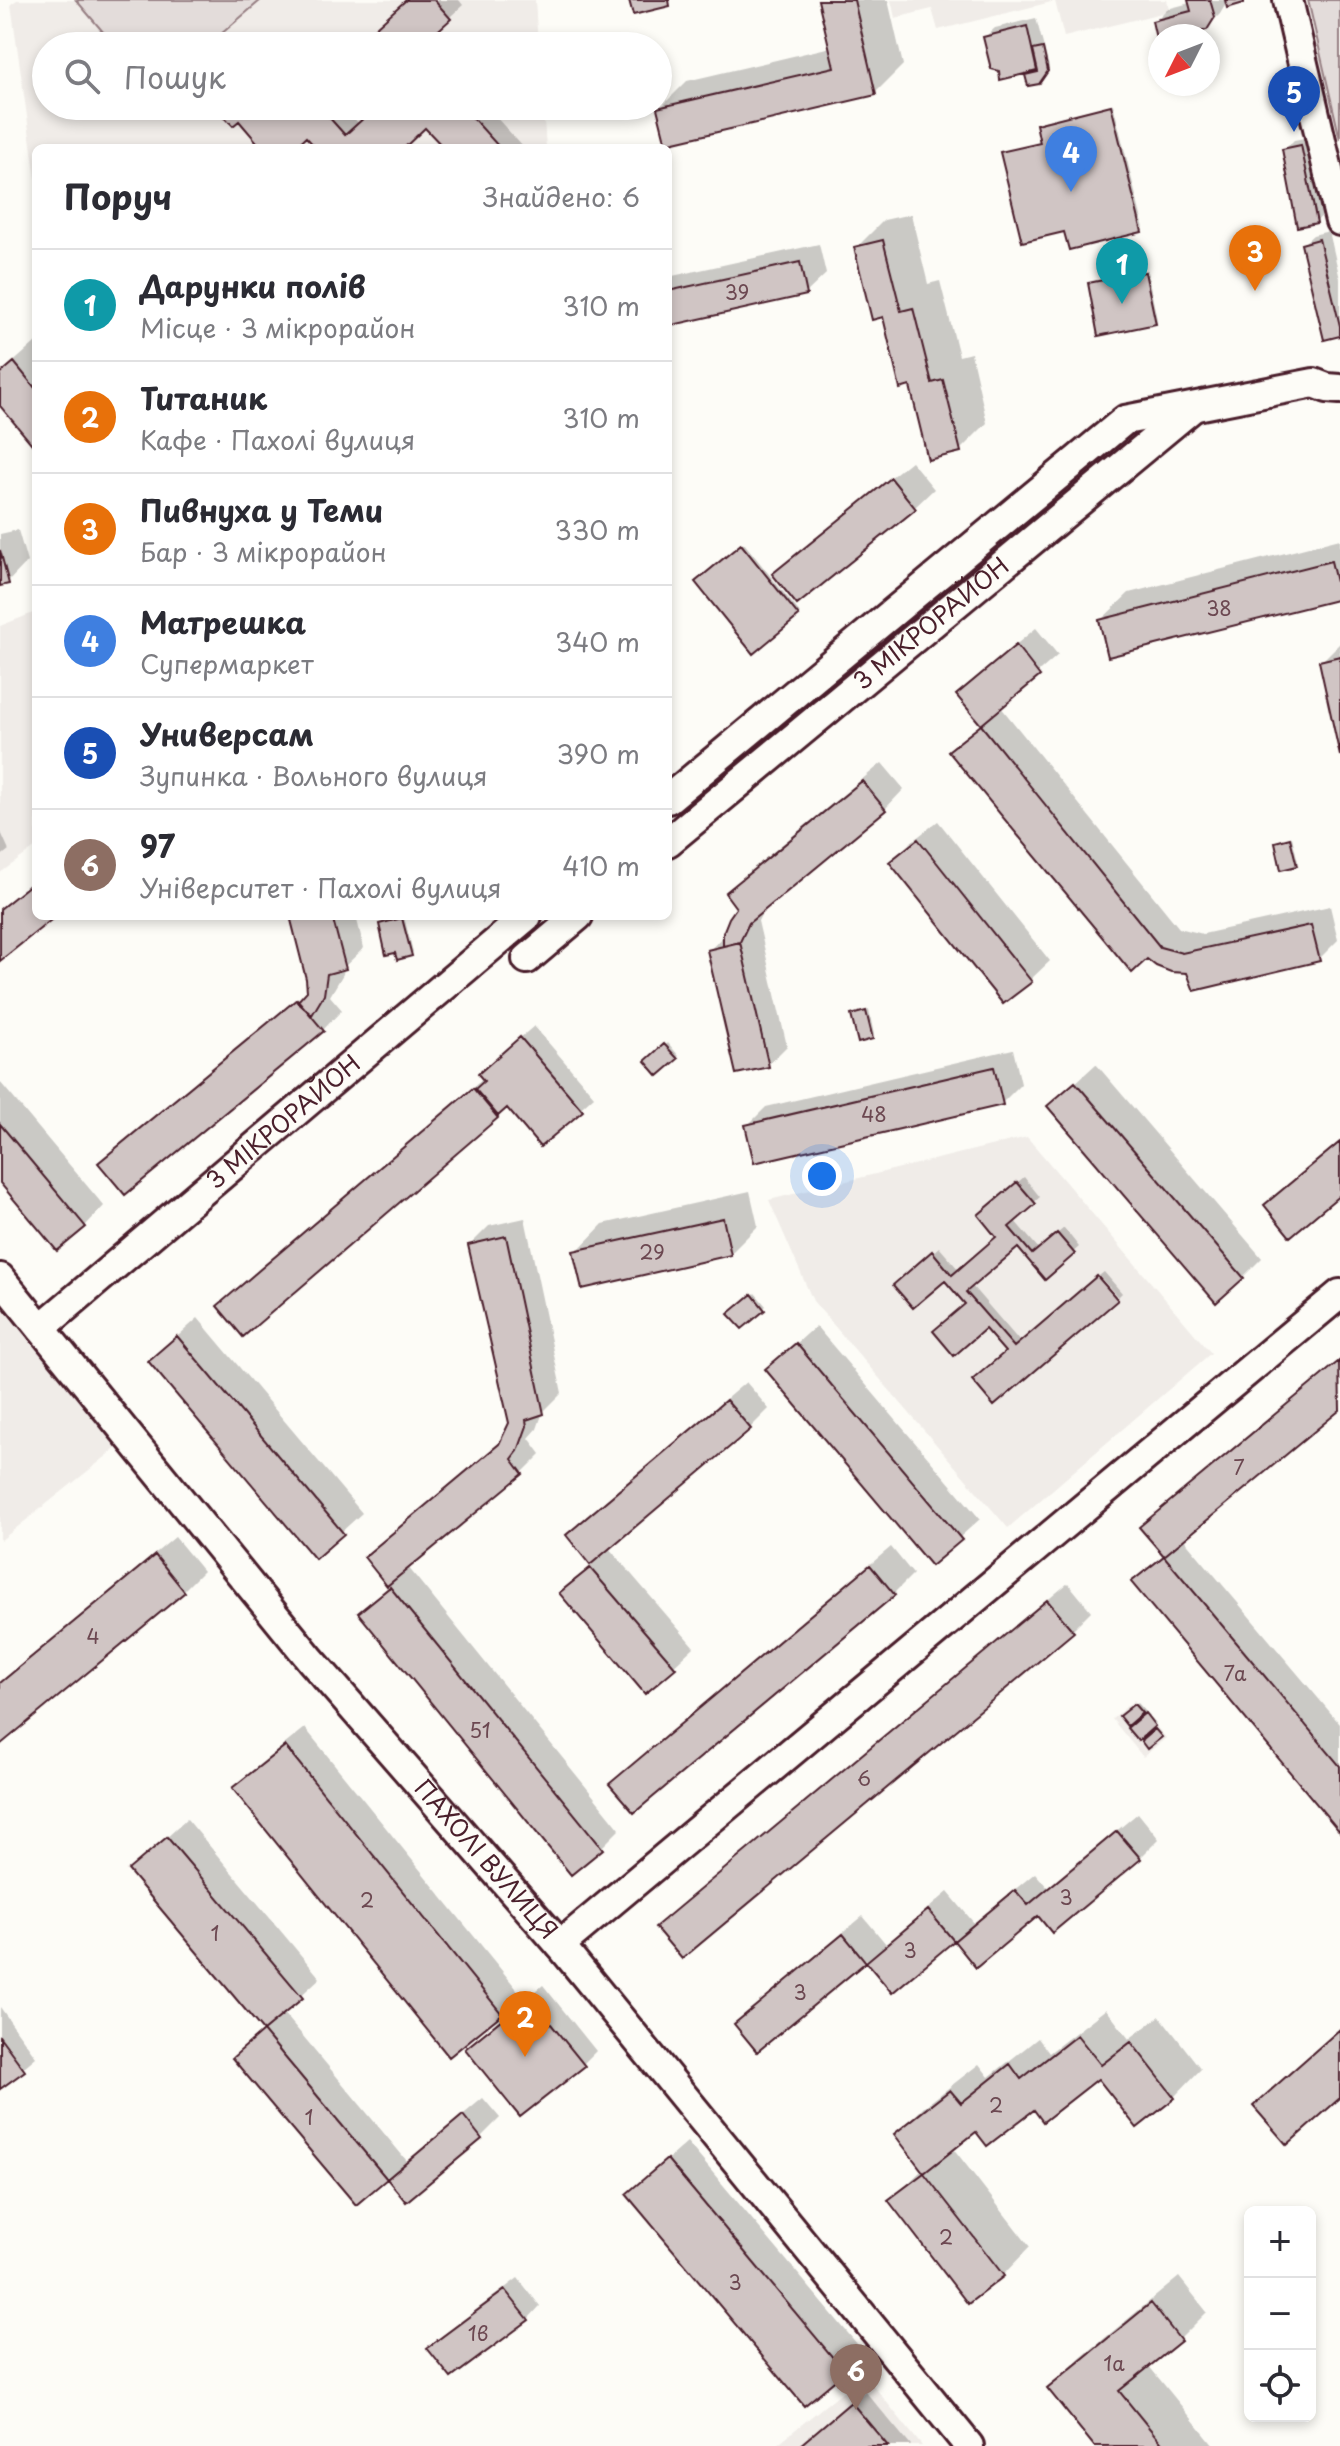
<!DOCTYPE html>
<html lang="uk">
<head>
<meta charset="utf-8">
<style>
  :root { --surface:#fff; --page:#f7f7f7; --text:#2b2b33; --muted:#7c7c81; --line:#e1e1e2; --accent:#c8321e }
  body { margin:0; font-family:"Playpen Sans",sans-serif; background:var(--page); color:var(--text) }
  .controls { position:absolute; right:24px; bottom:24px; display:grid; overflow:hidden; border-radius:12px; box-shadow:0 4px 12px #0003 }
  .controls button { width:72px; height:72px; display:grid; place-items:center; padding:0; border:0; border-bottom:2px solid var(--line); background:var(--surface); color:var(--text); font:40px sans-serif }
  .compass { position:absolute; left:1148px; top:24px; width:72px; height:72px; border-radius:50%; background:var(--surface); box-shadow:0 4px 12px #0003; rotate:228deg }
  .you { position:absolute; left:822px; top:1176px; width:28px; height:28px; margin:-20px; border:6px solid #fff; border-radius:50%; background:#1a73e8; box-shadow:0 0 0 12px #1a73e833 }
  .badge { display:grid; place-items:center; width:52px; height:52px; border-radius:50%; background:var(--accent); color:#fff; font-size:26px; font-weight:700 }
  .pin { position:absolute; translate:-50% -66px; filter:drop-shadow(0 2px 4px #0008) }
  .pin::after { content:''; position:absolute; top:42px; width:28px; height:24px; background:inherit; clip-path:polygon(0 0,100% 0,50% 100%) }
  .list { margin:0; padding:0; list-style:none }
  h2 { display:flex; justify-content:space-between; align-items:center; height:104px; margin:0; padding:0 32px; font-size:34px }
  h2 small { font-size:26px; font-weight:400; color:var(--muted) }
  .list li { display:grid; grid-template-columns:52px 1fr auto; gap:24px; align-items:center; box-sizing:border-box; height:112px; padding:0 32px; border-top:2px solid var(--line) }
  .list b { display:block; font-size:30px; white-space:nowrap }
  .list p { margin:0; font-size:26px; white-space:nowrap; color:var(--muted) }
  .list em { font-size:26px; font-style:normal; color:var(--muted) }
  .icon { flex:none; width:44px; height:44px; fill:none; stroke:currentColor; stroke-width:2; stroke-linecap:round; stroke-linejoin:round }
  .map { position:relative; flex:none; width:1340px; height:2446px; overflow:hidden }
  .search { position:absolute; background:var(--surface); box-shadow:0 4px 12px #0003; left:32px; top:32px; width:640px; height:88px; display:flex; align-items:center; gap:20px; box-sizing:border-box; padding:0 28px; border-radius:44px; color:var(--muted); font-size:30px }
  .panel { position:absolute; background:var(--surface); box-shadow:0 4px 12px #0003; left:32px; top:144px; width:640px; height:776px; border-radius:12px }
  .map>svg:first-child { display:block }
  .built { fill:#f0ece8 }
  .green { fill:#e3dcda; stroke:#967e82; stroke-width:2 }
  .shadow { fill:#0003 }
  .building { fill:#d0c5c4; stroke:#4a1f2b; stroke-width:2 }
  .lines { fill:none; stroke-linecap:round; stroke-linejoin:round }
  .minor-casing { stroke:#4a1f2b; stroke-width:34 }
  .minor { stroke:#fdfcf7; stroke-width:28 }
  .labels { text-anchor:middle; stroke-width:6; stroke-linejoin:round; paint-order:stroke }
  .number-label { font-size:20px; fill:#6c4851 }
  .street-label { font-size:24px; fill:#4a1f2b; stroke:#fdfcf7 }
</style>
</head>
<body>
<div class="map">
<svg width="1340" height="2446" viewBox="0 0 1340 2446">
  <rect width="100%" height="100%" fill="#fdfcf7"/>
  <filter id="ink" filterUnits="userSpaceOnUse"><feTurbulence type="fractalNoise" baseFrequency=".0125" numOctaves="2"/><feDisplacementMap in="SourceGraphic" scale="16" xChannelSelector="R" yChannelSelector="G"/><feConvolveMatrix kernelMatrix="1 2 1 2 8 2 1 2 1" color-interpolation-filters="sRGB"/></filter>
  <g filter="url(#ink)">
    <path class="built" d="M17,0h518l3,46h-492v60h497l3,42h-510v31l-25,-175z
      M891,0h276l3,11 -106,26 -9,-36 -117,29 -6,-21 -37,9z
      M33,613l3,6v228l-36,26v-247z
      M1027,1137l184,216 -203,175 -195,-227 -44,-101z
      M0,1306l118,141 -118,94z
      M1134,1700l32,38 -23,19 -31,-38z
      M864,2374l58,72h-147z"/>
    <path class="green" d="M76,0h185l-54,46h-92z
      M1308,0h32v139z"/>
    <path class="shadow" d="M407,0h52l4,5 -45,41h-61z
      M820,0h68l15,65 -28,28 -216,16 28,-28 144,-34z
      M1190,0h55l-18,2 -7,12 -14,14 -31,8h-15v4l-6,-18 13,-13 23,-6z
      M1036,18l13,49 -8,12 -13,-4 5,-5 -48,-33 10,-9z
      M1113,104l31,124 -3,2 -75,-1 -63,-76 39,-11 -4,-18 2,-2z
      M227,106h116l16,18 20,-18h107l38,42h-78l-20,-23 -25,23h-83l-12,-14 -15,14h-26z
      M1310,137l15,75 -9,10 -32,-72 10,-10z
      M911,214l17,70 12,-3 19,75 12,-3 16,70 -27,27 -48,-66 -56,-136 28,-28z
      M1329,231l11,48v55l-37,-90 10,-9z
      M819,244l7,30 -20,19 -138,31v-47z
      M1147,270l10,50 -2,2 -65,-38 2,-3z
      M36,342v104l-36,-43v-29z
      M911,461l23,28 -20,19 -139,66 19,-19z
      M18,530l9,32 -19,20 -8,2v-50z
      M1340,539v58l-230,58 -9,-35 28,-27z
      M744,543l56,70 -46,38 -56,-69z
      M1036,628l22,27 -58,51 179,222 24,6 127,-28 8,34 -19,19 -147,11 -221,-219 31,-28 -23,-28 19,-19z
      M1340,643v103l-19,-84z
      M882,763l22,26 -19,20 -120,98 -7,14 29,125 -19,19 -59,-114 16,-17 14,-26 -12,-14 19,-20z
      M938,821l112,140 -20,19 -139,-118 19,-19z
      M0,830l9,20 -9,7z
      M1292,837l6,25 -2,2 -19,-22z
      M36,878v38h17l-53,43v-51z
      M292,916h64l8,32 -20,19 -1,7 -13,22 12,14 -19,20 -222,133 19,-19 189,-153z
      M404,917l9,35 -2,2 -30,-30z
      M869,1010l5,25 -2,3 -19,-23z
      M534,1026l60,70 -54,49 -33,-39 -264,228 -24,-28 20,-19 245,-209 9,-17z
      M668,1043l11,13 -21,17 -10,-12z
      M1013,1049l8,35 -19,19 -255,23 19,-19z
      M1096,1064l166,194 -19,19 -193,-171z
      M0,1082l104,124 -19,20 -85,-46z
      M1340,1141v51l-73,13 19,-19z
      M1024,1177l16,20 -26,23 25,29 25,-21 15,19 -34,30 -27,-32 -47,40 50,58 94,-43 -108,51 -62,-73 -43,1 37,-32 20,23 40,-34 -13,-27z
      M750,1191l8,35 -28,28 -154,-2 27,-28z
      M525,1218l37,175 -19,19 -6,17 -8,9 12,16 -19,19 -114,94 212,262 -19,19 -240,-235 28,-27 -23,-29 20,-19 117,-98 8,-16 -41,-179 19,-19z
      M1104,1272l18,21 -4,4 -19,-21z
      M755,1293l11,13 -24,21 -11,-13z
      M198,1318l164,195 -47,43 -165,-195z
      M816,1326l164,193 -49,44 -164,-193z
      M1340,1359v49l-157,130 157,186v105l-206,-247 30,-28 -22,-27 19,-19z
      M746,1382l23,27 -19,19 -142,119 86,100 -49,45 -83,-99 31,-29 -25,-29 19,-19z
      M175,1537l28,34 -19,19 -184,152v-60z
      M891,1547l22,27 -19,19 -260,218 -23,-27 20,-19z
      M1068,1583l23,28 -19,19 -414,297 19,-19z
      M1138,1703l18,20 -18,15 -16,-22z
      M305,1728l215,265 -20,20 -265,-225 19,-19z
      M1138,1813l21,26 -19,19 -102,56 -62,51 -22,-27 -62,52 -26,-31 -109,90 -21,-24 20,-20 107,-89 23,28 62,-52 26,31 61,-50 13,15z
      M187,1819l133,159 -37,34 124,149 76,-63 17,20 -19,19 -75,62 -19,-23 -31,26 -121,-144 30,-28 -134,-160z
      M543,1985l53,66 -13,13 -115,-15z
      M0,2007l36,50 -36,30z
      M1106,2009l23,30 31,-23 41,53 -27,28 -76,-21 -64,31 -58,22 -23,19 77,99 -27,28 -34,26 -78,-101 32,-31 -26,-35 27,-27 55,-43 10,13 49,-39 11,15z
      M687,2142l176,209 -59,53 -176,-210z
      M1179,2277l28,35 -27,27 -32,26 66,81h-117l-48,-58 28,-27z
      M518,2278l22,28 -12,13 -98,29 13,-13z
      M865,2391l46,55h-110l10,-10z"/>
    <path class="building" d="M406,0h28l17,19 -30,27h-66z
      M629,0h40l1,6 -37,9z
      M818,0h36l22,95 -210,49 -9,-36 177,-41z
      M1188,0h22l5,17 -8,13 -24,6h-23v6l-3,1 -5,-22 39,-10z
      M1225,0h19v3l-17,5z
      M1027,26l10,45 -37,9 -1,-9 -8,-2 -8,-32z
      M1043,48l5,23 -9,13 -11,2 -3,-11 13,-3 -5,-22z
      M1111,105l31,127 -73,18 -5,-18 -42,10 -22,-90 40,-9 -4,-19z
      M225,106h94l26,29 32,-29h85l38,42h-56l-19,-20 -21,20h-88l-10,-11 -12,11h-32l-23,-27 -6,5 -14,-15z
      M1301,145l16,78 -20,4 -15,-78z
      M1319,239l21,87v10l-16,4 -23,-96z
      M883,240l18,71 12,-3 19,75 11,-3 18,72 -33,8 -18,-74 -10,3 -17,-72 -11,3 -18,-73z
      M800,262l7,33 -139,31v-35z
      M1145,272l11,52 -58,12 -10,-53z
      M14,362l22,27v60l-36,-43v-32z
      M891,478l25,31 -119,96 -25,-31z
      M741,544l58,72 -46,38 -58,-72z
      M0,550l9,34 -9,2z
      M1331,561l9,38 -232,58 -9,-37z
      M1016,645l24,31 -59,49 -25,-30z
      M1340,656v100l-21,-95z
      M981,725l179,222 22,6 129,-28 9,36 -126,30 -7,-18 -16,-1 -15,-6 -9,-7 -15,14 -184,-222z
      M862,781l24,29 -137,113 -9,19 -17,4v-13l6,-15 7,-10 -11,-15z
      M1290,838l7,28 -16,4 -6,-28z
      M918,839l114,143 -29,22 -114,-142z
      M36,880v36h20l-56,45v-52z
      M290,916h42l14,53 -19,5 -3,21 -12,20 -15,-13 10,-11 -1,-12z
      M402,918l10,38 -15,4 -2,-7 -9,2 -7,-31z
      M740,942l29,125 -33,7 -29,-124z
      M297,999l27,32 -199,164 -27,-32z
      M866,1011l7,28 -15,4 -7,-28z
      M520,1037l63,74 -43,36 -33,-39 -9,8 -23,-27 9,-8 -6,-7z
      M664,1044l14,15 -20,17 -13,-15z
      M994,1067l9,38 -249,58 -9,-38z
      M1075,1082l169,196 -28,25 -169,-197z
      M473,1088l25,30 -255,219 -26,-31z
      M0,1124l86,103 -29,24 -57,-68z
      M1340,1142v53l-50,42 -26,-32z
      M1017,1182l19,22 -27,23 23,27 25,-21 18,21 -30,26 -27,-32 -52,44 48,55 83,-71 21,24 -124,106 -22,-26 33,-28 -20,-23 -31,27 -21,-25 32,-27 -20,-23 -32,27 -20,-23 39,-34 20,24 44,-38 -18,-22z
      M723,1218l8,37 -149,34 -9,-38z
      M506,1236l38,178 -18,6 1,6 -9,25 -6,8 11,15 -136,112 -23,-29 135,-113 10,-21 -41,-178z
      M752,1294l13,16 -23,19 -14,-15z
      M177,1336l167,198 -29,25 -167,-198z
      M796,1343l166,197 -31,26 -166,-197z
      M1339,1361l1,49 -176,146 -25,-29z
      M726,1400l25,29 -161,136 -24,-30z
      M155,1555l30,37 -185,153v-62z
      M1164,1556l176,210v66l-209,-250z
      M870,1565l25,30 -261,218 -25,-29z
      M590,1568l86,100 -31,26 -86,-101z
      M390,1587l213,262 -32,26 -213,-262z
      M1047,1600l27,32 -392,327 -27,-32z
      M1134,1704l8,9 -15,13 -8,-10z
      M1145,1713l10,13 -17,15 -11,-13z
      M1155,1729l7,8 -15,12 -6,-8z
      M285,1746l217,268 -53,43 -217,-269z
      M1117,1831l24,28 -89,74 -14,-17 -62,52 -22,-27 61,-51 13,15z
      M167,1837l136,161 -40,33 -135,-161z
      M928,1910l26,31 -62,52 -26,-31z
      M843,1934l23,28 -109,90 -23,-28z
      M529,1997l56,69 -65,51 -55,-68z
      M1340,2029v69l-53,47 -34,-39z
      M263,2031l124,148 -31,26 -124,-147z
      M1077,2035l24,30 30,-23 44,56 -38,30 -39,-49 -55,43 -9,-12 -47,36 -11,-14 -52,41 -30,-39 56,-44 11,13 49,-39 11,15z
      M0,2037l25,34 -25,18z
      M463,2115l19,24 -76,63 -19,-23z
      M667,2159l178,213 -41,34 -178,-212z
      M924,2173l80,103 -36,28 -80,-104z
      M505,2290l24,30 -78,58 -24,-30z
      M1151,2303l30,38 -62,50 45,55h-70l-47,-58z
      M851,2402l37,44h-89z"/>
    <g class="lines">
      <defs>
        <g id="minor">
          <path d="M1288,0l52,221"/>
          <path d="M668,799l457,-379 189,-37 13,5 13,1"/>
          <path id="s1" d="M668,842l523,-433"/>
          <path d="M527,959l51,-43"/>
          <path id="s2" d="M0,1278l311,382 249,285 409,501"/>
          <path id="s3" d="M41,1328l486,-412"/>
          <path d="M560,1945l780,-651"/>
        </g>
      </defs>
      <use href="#minor" class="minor-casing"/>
      <use href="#minor" class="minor"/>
    </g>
  </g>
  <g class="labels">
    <g class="number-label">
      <text x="737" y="300">39</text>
      <text x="1219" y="616">38</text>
      <text x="874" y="1122">48</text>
      <text x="652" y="1260">29</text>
      <text x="1239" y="1475">7</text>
      <text x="93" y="1644">4</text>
      <text x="1235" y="1681">7а</text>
      <text x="480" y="1738">51</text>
      <text x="864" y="1786">6</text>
      <text x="1066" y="1905">3</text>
      <text x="367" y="1908">2</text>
      <text x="215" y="1941">1</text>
      <text x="910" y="1958">3</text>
      <text x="800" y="2000">3</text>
      <text x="996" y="2113">2</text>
      <text x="309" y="2125">1</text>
      <text x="946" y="2245">2</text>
      <text x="735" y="2290">3</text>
      <text x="478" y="2341">1в</text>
      <text x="1114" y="2371">1а</text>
    </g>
    <g class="street-label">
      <text dy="8" stroke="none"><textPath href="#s1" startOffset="342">3 МІКРОРАЙОН</textPath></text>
      <text dy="8" stroke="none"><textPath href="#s3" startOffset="318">3 МІКРОРАЙОН</textPath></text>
      <text dy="8" stroke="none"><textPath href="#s2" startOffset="758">ПАХОЛІ ВУЛИЦЯ</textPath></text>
    </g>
  </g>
</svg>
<div class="controls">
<button>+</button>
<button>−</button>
<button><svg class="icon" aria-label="locate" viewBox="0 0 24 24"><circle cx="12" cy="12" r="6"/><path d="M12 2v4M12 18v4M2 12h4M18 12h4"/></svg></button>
</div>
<svg class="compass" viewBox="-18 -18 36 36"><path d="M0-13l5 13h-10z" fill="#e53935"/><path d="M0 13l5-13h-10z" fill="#7c7c81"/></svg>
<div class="you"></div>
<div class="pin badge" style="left:1122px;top:304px;background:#0f9aa8">1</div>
<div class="pin badge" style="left:525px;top:2057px;background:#e8710a">2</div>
<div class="pin badge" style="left:1255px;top:291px;background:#e8710a">3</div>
<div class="pin badge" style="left:1071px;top:192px;background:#3f7fe0">4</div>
<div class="pin badge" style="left:1294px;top:132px;background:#1a4fb4">5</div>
<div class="pin badge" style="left:856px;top:2410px;background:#8d6e63">6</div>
<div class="search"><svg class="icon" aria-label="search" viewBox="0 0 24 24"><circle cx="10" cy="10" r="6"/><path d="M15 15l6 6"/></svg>Пошук</div>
<section class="panel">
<h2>Поруч<small>Знайдено: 6</small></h2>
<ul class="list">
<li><span class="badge" style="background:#0f9aa8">1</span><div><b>Дарунки полів</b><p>Місце · 3 мікрорайон</p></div><em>310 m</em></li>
<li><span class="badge" style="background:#e8710a">2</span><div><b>Титаник</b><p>Кафе · Пахолі вулиця</p></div><em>310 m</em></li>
<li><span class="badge" style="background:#e8710a">3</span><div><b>Пивнуха у Теми</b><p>Бар · 3 мікрорайон</p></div><em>330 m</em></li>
<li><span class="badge" style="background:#3f7fe0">4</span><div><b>Матрешка</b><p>Супермаркет</p></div><em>340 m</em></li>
<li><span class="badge" style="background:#1a4fb4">5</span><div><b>Универсам</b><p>Зупинка · Вольного вулиця</p></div><em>390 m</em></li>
<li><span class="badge" style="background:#8d6e63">6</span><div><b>97</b><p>Університет · Пахолі вулиця</p></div><em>410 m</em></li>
</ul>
</section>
</div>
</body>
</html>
